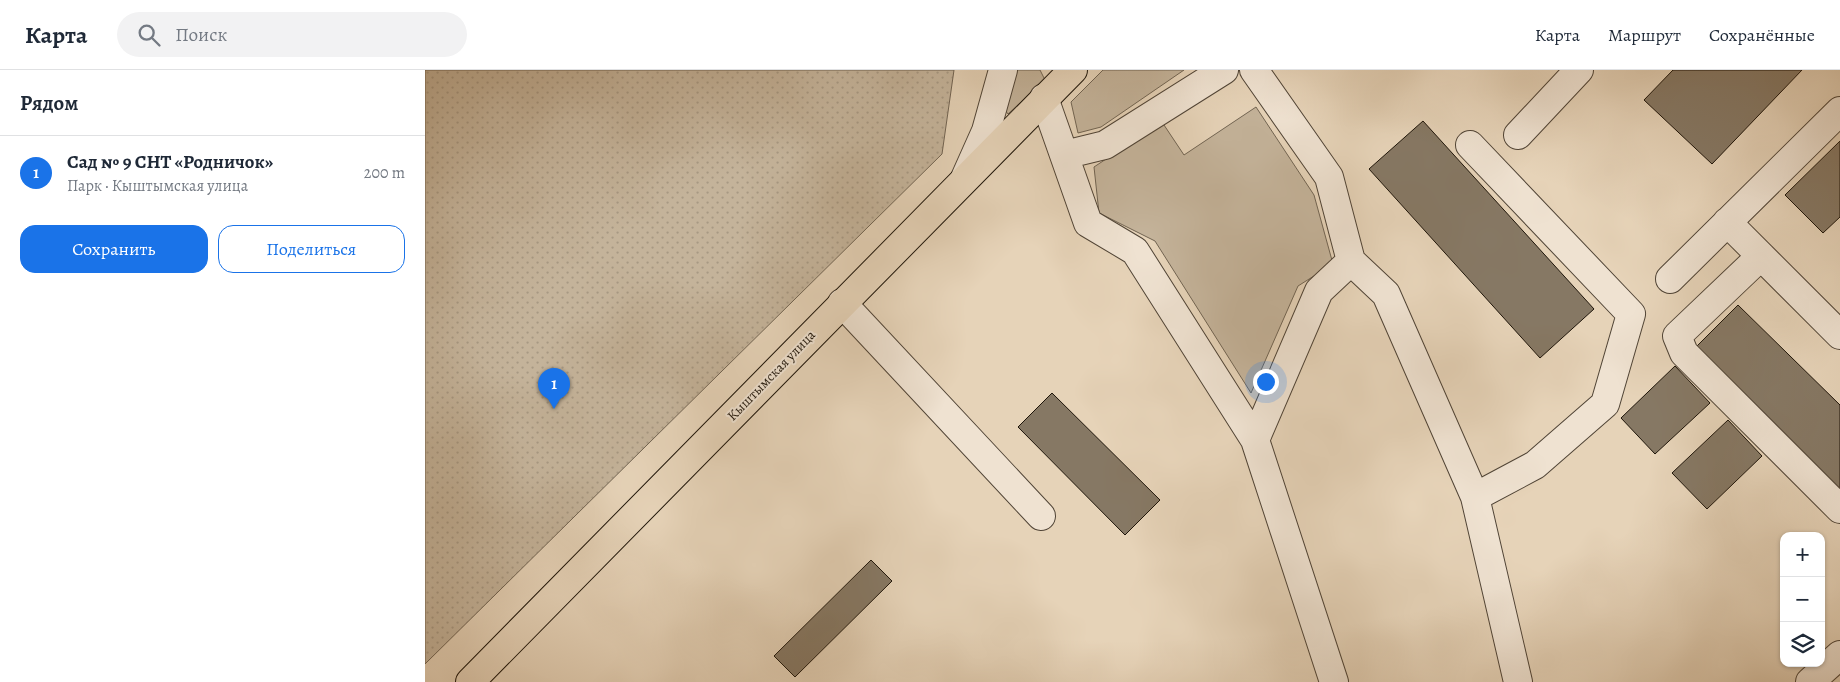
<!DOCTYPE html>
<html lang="ru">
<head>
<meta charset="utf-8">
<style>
  :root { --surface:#fff; --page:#f2f2f3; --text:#1f2937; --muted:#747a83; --line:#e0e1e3; --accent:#1a73e8 }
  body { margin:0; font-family:Alegreya,serif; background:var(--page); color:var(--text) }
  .controls { position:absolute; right:15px; bottom:15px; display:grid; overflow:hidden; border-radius:10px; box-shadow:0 1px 4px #0004 }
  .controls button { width:45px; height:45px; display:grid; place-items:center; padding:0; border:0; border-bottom:1px solid var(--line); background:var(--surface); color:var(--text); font:25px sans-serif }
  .you { position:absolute; left:840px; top:311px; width:18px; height:18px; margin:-12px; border:4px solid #fff; border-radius:50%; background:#1a73e8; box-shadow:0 0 0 8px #1a73e833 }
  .badge { display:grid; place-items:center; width:32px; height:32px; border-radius:50%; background:var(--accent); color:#fff; font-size:16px; font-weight:700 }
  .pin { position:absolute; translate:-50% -41px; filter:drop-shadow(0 1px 2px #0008) }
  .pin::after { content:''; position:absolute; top:26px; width:18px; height:15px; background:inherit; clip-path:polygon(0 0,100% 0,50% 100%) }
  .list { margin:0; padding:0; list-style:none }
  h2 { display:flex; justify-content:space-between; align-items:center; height:65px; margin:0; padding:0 20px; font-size:21px }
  h2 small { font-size:16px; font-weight:400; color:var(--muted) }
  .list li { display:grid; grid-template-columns:32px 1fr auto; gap:15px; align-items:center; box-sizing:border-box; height:75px; padding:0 20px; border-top:1px solid var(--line) }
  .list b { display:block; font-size:19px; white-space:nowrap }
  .list p { margin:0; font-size:16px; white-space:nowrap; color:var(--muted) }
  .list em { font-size:16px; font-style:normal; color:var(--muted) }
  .actions { display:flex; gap:10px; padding:15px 20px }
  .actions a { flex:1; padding:11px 0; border:1px solid var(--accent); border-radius:15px; text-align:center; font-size:18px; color:var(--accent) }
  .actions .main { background:var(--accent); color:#fff }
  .icon { flex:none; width:28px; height:28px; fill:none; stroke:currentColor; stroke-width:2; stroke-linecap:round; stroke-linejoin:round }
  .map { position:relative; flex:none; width:1415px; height:612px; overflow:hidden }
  header { display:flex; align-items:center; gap:30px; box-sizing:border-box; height:70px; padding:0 25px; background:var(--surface); border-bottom:1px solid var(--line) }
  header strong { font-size:24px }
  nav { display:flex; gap:28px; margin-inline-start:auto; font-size:18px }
  .search { width:350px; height:45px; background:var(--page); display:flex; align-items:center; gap:12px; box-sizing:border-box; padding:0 18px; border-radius:28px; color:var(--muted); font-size:19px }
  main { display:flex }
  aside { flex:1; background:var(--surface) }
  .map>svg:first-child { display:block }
  .grass { fill:#c4b39a; stroke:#716452 }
  .park { fill:url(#park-dots); stroke:#716452 }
  .building { fill:#867864; stroke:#1e150a }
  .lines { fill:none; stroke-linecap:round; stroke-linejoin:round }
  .minor-casing { stroke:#504436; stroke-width:30 }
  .major-casing { stroke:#1e150a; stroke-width:30 }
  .minor { stroke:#efe2d1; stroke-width:28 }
  .major { stroke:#e6d3b8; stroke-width:28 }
  .labels { text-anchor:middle; stroke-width:4; stroke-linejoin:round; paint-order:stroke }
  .street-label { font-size:14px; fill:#1e150a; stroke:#efe2d1 }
</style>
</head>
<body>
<header>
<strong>Карта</strong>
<div class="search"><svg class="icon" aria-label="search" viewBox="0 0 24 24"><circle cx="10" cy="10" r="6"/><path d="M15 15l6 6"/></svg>Поиск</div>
<nav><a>Карта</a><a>Маршрут</a><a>Сохранённые</a></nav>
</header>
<main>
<aside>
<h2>Рядом<small></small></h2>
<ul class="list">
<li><span class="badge">1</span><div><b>Сад № 9 СНТ «Родничок»</b><p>Парк · Кыштымская улица</p></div><em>200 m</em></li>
</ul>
<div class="actions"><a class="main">Сохранить</a><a>Поделиться</a></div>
</aside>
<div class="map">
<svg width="1415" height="612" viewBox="0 0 1415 612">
  <defs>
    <pattern id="park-dots" width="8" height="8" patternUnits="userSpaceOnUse" patternTransform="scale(1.25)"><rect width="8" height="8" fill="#c4b39a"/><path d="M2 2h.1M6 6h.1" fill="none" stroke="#a89983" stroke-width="1.8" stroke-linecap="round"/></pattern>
  </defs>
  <rect width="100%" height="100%" fill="#e6d3b8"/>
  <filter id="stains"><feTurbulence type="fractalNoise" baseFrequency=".004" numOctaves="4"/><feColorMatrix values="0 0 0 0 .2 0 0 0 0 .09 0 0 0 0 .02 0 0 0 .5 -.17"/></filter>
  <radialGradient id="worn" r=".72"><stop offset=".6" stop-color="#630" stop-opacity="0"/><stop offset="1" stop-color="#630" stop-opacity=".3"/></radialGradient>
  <path class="grass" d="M589,0h26l5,10 -37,34 -3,-4z
    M678,0h81l-83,57 -23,6 -7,-31z
    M831,37l58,88 19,69 -35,22 -47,107 -96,-152 -56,-28 -5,-46 68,-45 22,33z"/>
  <path class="park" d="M0,0h529l-12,84 -517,510z"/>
  <path class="building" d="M1248,0h129l-90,94 -68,-64z
    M998,51l171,188 -54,49 -171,-189z
    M1415,71v76l-17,16 -38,-38z
    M1313,235l102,100v88l-146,-144z
    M1250,296l35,37 -55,51 -34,-36z
    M627,323l108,107 -35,35 -107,-108z
    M1303,350l34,36 -55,53 -35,-36z
    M446,490l21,21 -97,96 -21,-21z"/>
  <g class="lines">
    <defs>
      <path id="minor" d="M829,0l75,107 22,84 35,33 89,203 43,185
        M619,28l44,125 47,28 120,189 79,242
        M1093,65l61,-65
        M1045,75l161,169 -26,90 -70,61 -60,32
        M639,85l41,-10 119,-75
        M540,108l21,-47 17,-61
        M1302,152l113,113
        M1336,186l-84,80 7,17 156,156
        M1245,209l170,-168
        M417,233l199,213
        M830,370l64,-149 32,-30
        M1385,612l30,-27"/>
      <path id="major" d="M45,612l603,-612"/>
    </defs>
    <use href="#minor" class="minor-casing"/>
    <use href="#major" class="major-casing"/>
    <use href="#minor" class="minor"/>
    <use href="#major" class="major"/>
  </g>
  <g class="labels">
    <g class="street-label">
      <text transform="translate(346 305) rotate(-46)" y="5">Кыштымская улица</text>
    </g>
  </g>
  <rect width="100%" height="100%" filter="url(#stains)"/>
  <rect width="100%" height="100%" fill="url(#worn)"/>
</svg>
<div class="controls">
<button>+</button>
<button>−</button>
<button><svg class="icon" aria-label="layers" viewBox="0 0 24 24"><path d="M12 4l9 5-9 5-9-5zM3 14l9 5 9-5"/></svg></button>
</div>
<div class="you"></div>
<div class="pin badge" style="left:129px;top:339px">1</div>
</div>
</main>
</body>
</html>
